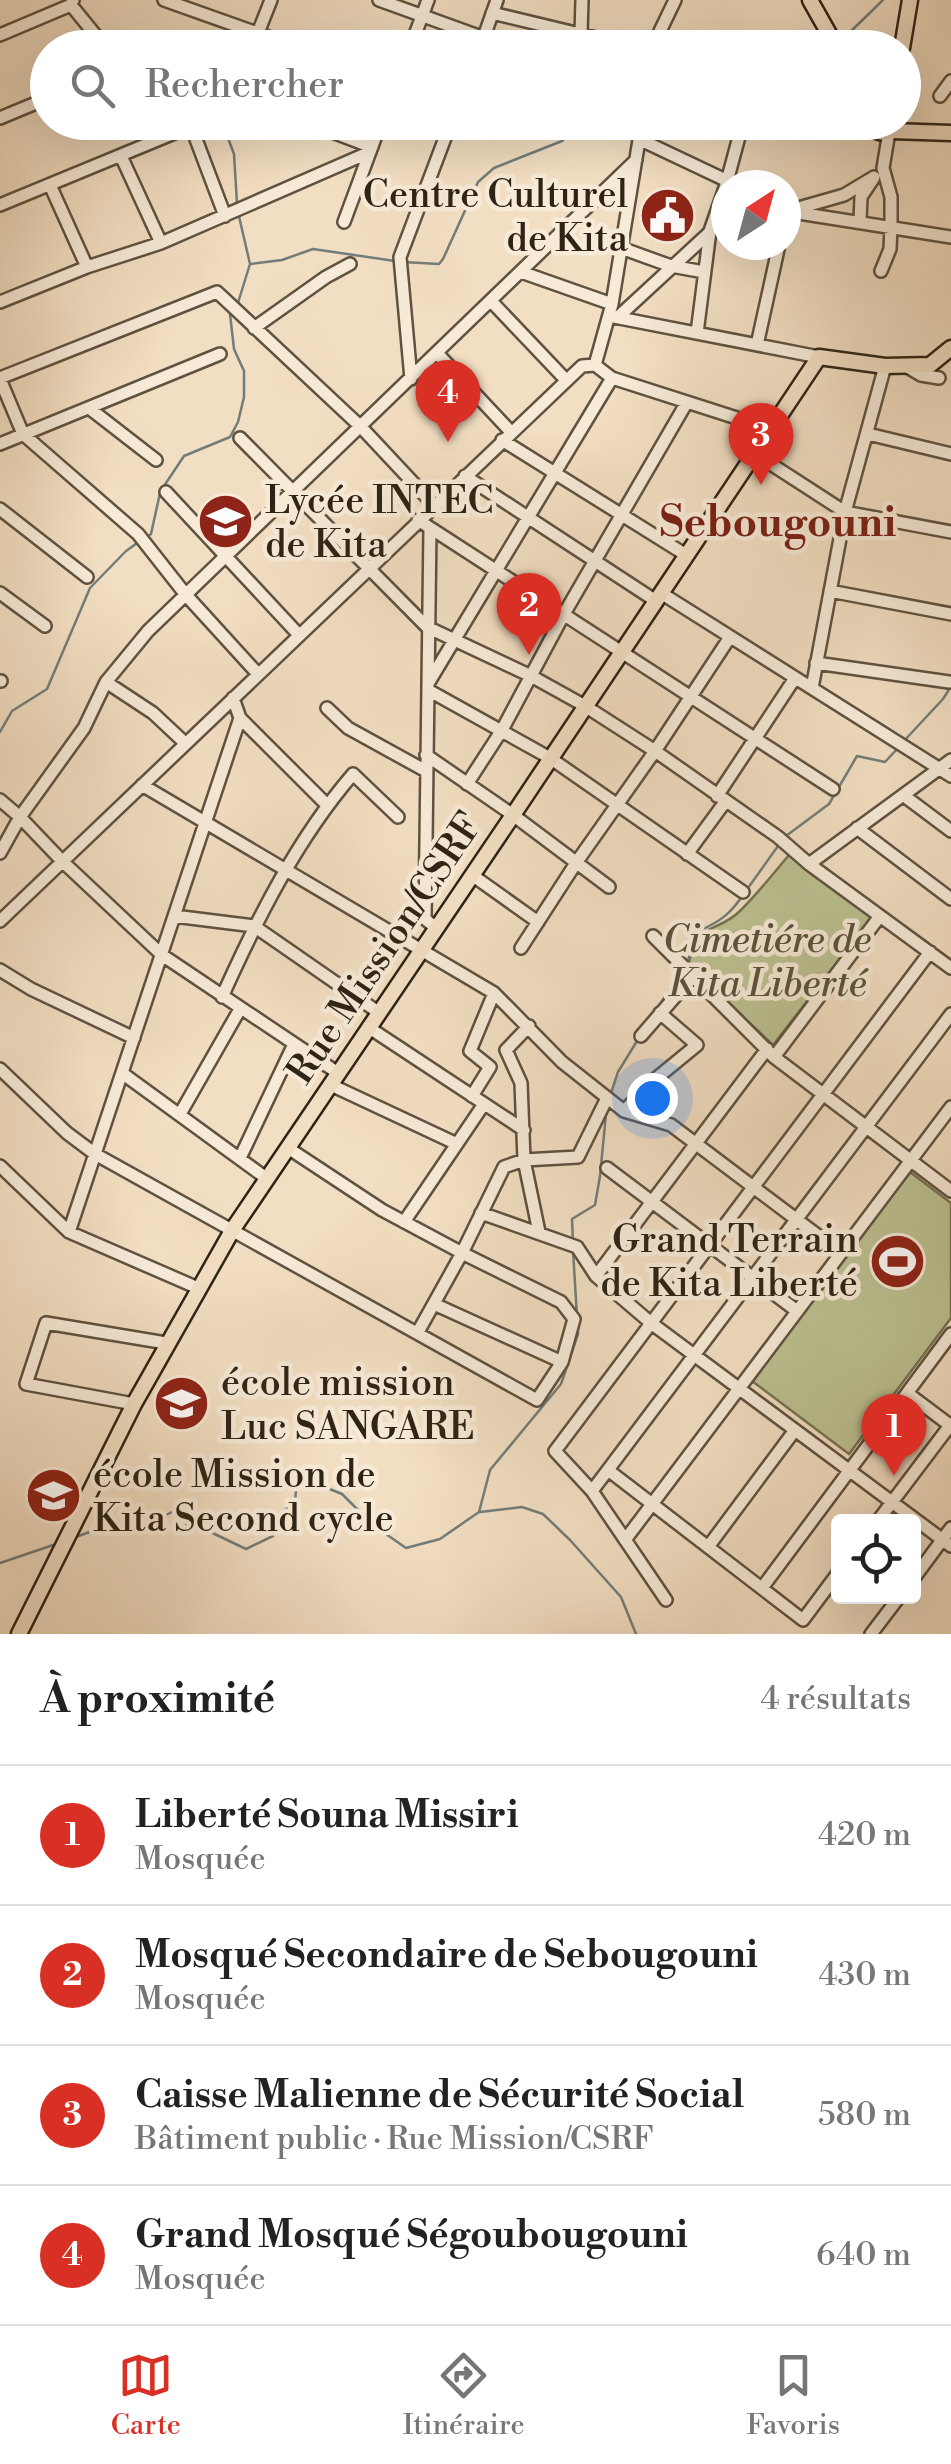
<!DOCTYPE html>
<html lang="fr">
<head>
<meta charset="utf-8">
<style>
  :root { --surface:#fff; --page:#f6f6f6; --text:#222; --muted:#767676; --line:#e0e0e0; --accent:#d93025 }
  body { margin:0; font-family:"Libre Bodoni",serif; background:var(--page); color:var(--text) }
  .controls { position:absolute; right:30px; bottom:30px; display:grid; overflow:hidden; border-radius:10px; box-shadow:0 10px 40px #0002 }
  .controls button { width:90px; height:90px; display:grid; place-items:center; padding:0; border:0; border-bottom:2px solid var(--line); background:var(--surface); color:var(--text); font:50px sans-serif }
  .compass { position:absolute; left:711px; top:170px; width:90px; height:90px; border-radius:50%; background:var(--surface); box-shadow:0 10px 40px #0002; rotate:36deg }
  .you { position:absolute; left:652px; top:1098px; width:35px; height:35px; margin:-25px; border:8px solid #fff; border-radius:50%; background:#1a73e8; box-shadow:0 0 0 15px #1a73e833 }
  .badge { display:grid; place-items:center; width:65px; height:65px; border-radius:50%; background:var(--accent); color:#fff; font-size:32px; font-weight:700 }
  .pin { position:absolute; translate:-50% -82px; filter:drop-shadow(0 2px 5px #0008) }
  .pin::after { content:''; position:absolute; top:52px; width:35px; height:30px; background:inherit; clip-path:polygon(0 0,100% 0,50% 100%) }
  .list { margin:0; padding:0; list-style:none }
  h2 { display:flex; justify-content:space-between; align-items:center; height:130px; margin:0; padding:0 40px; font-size:42px }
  h2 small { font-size:32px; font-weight:400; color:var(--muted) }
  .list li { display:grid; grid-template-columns:65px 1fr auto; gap:30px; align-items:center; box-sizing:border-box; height:140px; padding:0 40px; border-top:2px solid var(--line) }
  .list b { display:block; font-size:38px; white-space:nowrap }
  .list p { margin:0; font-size:32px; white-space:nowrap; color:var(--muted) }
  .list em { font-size:32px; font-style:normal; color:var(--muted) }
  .icon { flex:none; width:55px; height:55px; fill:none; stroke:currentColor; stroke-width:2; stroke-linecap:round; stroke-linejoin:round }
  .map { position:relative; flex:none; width:951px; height:1634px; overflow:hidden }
  .search { position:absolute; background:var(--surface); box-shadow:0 10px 40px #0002; left:30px; right:30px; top:30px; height:110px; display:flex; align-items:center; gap:25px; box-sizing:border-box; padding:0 35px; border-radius:55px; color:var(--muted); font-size:38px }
  .sheet { height:690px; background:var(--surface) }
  nav { display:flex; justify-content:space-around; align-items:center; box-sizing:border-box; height:140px; border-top:2px solid var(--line); background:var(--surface); font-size:28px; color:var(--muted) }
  nav a { display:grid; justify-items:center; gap:5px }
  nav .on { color:var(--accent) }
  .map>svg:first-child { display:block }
  .green { fill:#bcc192; stroke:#757254; stroke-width:2.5 }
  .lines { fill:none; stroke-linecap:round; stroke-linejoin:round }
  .stream { stroke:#727d7a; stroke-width:2.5 }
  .minor-casing { stroke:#5f5240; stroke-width:16 }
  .major-casing { stroke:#2e2415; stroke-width:19 }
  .minor { stroke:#f7ead7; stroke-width:11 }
  .major { stroke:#f2dec2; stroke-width:14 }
  .labels { text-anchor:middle; stroke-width:9; stroke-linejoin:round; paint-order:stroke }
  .poi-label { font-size:38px; fill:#2e2415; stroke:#f7ead7; text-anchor:start }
  .park-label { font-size:38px; font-style:italic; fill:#59533a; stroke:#f7ead7 }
  .street-label { font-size:38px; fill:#2e2415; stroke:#f7ead7 }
  .quarter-label { font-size:42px; font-weight:bold; fill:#7a1f14; stroke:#f7ead7 }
</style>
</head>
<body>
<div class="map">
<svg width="951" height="1634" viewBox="0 0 951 1634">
  <rect width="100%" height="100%" fill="#f2dec2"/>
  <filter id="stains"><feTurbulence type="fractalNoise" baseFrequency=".002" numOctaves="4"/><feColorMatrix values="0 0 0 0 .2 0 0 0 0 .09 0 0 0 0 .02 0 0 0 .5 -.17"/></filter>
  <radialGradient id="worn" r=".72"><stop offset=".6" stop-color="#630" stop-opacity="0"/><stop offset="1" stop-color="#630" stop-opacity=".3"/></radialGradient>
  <path class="green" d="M789,855l84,62 -100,128 -85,-80c12,-48 27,-29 53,-55 17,-17 32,-36 48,-55z
    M910,1172l41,31v115l-102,136 -97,-73z"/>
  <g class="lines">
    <path class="stream" d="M839,36h7l37,-36
      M730,48l10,-4 86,-7
      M222,122l12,32 3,50
      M403,262l36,2 4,-5 35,-77 16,-14 68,-27 20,-19
      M251,264l31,-4 31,-11 82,12
      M237,306l13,-42 -12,-52
      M164,486l20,-30 46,-19 8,-15 6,-25v-26l-10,-22 -4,-35 2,-2
      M147,537l4,-3 9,-41
      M0,732l12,-21 35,-22 43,-101 36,-37 14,-10
      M903,742l40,-43 7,-11
      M786,836l43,-32 28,-48 28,6 13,-14
      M748,888l30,-42
      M687,962l14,-32c20,-9 30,-17 42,-35
      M657,1009l26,-40
      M610,1096l8,-24 19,-31
      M573,1242l-1,-23 23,-14 5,-29 6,-62
      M573,1250l4,67
      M480,1512l42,-5 21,7 27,26 51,57 15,37
      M76,1537l27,-10 19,-1 17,-18 23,9 24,-12 6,8 -7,5 3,13 14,-3 44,21 27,-13 3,-20 19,-13 2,-27 45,18 31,31 33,23 34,-9 39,-27 11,-42 71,-86 17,-50v-9
      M0,1563l59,-20"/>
    <defs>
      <path id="minor" d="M73,0l-2,5 35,43
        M164,0l135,48
        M379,0l105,38
        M492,13l146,35
        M0,35l71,-30
        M252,48l19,-48
        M410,48l18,-48
        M480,48l17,-48
        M575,48l6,-14 1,-34
        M652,48l23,-48
        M940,96l11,-15
        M0,118l48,-20
        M306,122l66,25
        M191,126l34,90
        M641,140l95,45
        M121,156l40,87
        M50,185l37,82
        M726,185l17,-63
        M0,205l201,-83
        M795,209l49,-14 30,-18
        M786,211l165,26
        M860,221l1,-24 12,-18
        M344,222l37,-100
        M621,248l50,18 33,6
        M881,271l9,-22 1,-22v-30l-8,-29 6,-36
        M521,272l91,32
        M491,301l75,79
        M0,302l87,-35 74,-24 209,-91
        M609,316l210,41
        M618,317l92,-85
        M254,328l72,-51 24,-13
        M697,333l13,-102 16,-46
        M757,345l22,-100
        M437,353l74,79
        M595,365l17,-61 30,-182
        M904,365l17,10 18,3
        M0,378l217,-86 144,135 73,78
        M0,379l23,55 115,100 48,61 72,79
        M411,379l-11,-122 51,-135
        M89,408l67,52
        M868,434l83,20
        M240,438l187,189 104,49 54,30 70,45 123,86 31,27 142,104
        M502,440l184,115
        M0,444l220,-90
        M754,453l91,59 106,20
        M465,476l191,125
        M166,492l133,143
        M0,509l87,68
        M418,520l415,269
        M430,528l-5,391 10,8
        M830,591l121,23
        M0,593l45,33
        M661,593l290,183
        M816,663l133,19
        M0,681h1
        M106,682l47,31 32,30
        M429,682l183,-304
        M812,688l33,-176 40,-146
        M428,690l122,68 193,134
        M233,698l7,20 87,87
        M327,708l21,20 78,43
        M426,755l87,60 96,72
        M467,784l35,-54 62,-116 123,-212
        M142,785l352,208 68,69 62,49 47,14 170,128
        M903,795l48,36
        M717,796l78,-118
        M0,800l20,17 42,44 100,94 176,118
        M857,828l94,71
        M0,853l20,-36 64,-89 22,-46 42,-51 488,-471
        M687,854l38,-52
        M809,864l142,-104
        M472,875l66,47
        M174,916l80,10 124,86
        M0,921l582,-555 13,-1 17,13 159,51
        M653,936l121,121 177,134
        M521,948l55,-85 79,-112 75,-114
        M0,970l31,19 103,49
        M222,997c35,-78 75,-158 131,-223l45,43
        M529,1026l-23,24 15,33 3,77 15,72
        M368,1027l156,103
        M641,1036l52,-60
        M774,1057l106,-141
        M0,1069l67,64 28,21 442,246 25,-38 12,-43 -13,-17 -95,-47 -84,-45 -94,-62
        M122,1073l144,105
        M331,1085l126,59
        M472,1096l18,-29 -20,-16 24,-58
        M624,1111l29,-30 44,-36 -37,-32
        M180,1114l60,-105
        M240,1158l54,-114
        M0,1166l69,66 129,56
        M607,1168l190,143
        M481,1213l96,34 19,29 55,47 300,223
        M404,1222l80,-118
        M69,1232l171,-514
        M596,1276l171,-227
        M434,1304l128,58
        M418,1332l44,-79 42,-86 20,-7 54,-3 29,-59
        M907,1393l44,33
        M134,1404l-108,-20 20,-61 120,20
        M608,1470l195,150 35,-47
        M592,1491l359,-477
        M877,1522l74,-98
        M625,1540l326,-433
        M708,1547l87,-117
        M914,1578l37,-50
        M762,1588l189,-254
        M666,1600l-74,-109 -37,-40 375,-499
        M871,1634l29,-38"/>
      <path id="major" d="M810,0l27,48
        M902,48l8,-48
        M869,122c6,13 19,14 26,3
        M891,131l60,2
        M19,1634l115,-230 99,-175 280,-414 306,-458 66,9 45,-1 21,-17"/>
    </defs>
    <use href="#minor" class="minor-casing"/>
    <use href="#major" class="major-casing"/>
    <use href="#minor" class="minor"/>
    <use href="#major" class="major"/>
  </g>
  <defs>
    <symbol id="civic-disc" viewBox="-11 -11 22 22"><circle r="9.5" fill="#8f2418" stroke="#f7ead7"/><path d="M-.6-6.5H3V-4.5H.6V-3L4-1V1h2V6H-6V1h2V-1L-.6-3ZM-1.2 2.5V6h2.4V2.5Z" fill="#fff"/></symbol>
    <symbol id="school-disc" viewBox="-11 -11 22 22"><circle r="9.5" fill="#8f2418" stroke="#f7ead7"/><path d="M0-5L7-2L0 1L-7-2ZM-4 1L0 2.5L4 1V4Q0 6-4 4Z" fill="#fff"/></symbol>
    <symbol id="stadium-disc" viewBox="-11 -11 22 22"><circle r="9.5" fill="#8f2418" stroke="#f7ead7"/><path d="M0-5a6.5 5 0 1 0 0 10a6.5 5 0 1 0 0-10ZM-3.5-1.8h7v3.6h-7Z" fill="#fff"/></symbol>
  </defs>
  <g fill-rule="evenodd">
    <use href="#civic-disc" x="636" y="184" width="63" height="63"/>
    <use href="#school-disc" x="194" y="490" width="63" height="63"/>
    <use href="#stadium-disc" x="866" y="1230" width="63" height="63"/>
    <use href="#school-disc" x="150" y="1372" width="63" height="63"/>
    <use href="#school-disc" x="22" y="1464" width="63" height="63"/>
  </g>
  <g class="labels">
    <g class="poi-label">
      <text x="628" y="207" text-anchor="end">Centre Culturel<tspan x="628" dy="44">de Kita</tspan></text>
      <text x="265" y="513">Lycée INTEC<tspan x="265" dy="44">de Kita</tspan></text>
      <text x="858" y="1252" text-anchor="end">Grand Terrain<tspan x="858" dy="44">de Kita Liberté</tspan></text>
      <text x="221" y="1395">école mission<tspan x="221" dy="44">Luc SANGARE</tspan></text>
      <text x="93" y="1487">école Mission de<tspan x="93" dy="44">Kita Second cycle</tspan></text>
    </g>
    <g class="park-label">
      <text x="767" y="952">Cimetiére de<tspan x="767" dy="44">Kita Liberté</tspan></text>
    </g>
    <g class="street-label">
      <text transform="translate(384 948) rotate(-56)" y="13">Rue Mission/CSRF</text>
    </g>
    <g class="quarter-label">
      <text x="778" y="536">Sebougouni</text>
    </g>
  </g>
  <rect width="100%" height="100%" filter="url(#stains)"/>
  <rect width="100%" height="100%" fill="url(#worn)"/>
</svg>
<div class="controls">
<button><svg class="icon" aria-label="locate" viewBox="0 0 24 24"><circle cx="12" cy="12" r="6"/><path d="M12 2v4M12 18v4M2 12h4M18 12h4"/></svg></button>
</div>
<svg class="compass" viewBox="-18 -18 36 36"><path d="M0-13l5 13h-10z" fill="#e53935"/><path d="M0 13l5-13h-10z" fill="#767676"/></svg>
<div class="you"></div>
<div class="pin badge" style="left:894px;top:1476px">1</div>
<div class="pin badge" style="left:529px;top:655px">2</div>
<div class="pin badge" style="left:761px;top:485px">3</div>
<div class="pin badge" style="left:448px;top:442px">4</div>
<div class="search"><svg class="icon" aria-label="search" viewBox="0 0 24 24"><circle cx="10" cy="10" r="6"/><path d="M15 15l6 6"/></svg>Rechercher</div>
</div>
<section class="sheet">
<h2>À proximité<small>4 résultats</small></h2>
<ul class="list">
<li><span class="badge">1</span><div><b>Liberté Souna Missiri</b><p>Mosquée</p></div><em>420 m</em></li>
<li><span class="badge">2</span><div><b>Mosqué Secondaire de Sebougouni</b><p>Mosquée</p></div><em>430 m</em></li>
<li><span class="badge">3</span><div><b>Caisse Malienne de Sécurité Social</b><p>Bâtiment public · Rue Mission/CSRF</p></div><em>580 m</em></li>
<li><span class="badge">4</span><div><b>Grand Mosqué Ségoubougouni</b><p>Mosquée</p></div><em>640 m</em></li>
</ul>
</section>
<nav>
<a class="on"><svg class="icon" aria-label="map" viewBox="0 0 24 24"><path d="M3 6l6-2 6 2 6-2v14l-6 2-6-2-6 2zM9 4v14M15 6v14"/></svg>Carte</a>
<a><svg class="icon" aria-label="directions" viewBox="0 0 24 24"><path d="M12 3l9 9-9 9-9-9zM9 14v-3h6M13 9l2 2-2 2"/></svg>Itinéraire</a>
<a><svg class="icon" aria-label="saved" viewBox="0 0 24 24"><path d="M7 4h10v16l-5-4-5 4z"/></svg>Favoris</a>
</nav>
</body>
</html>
